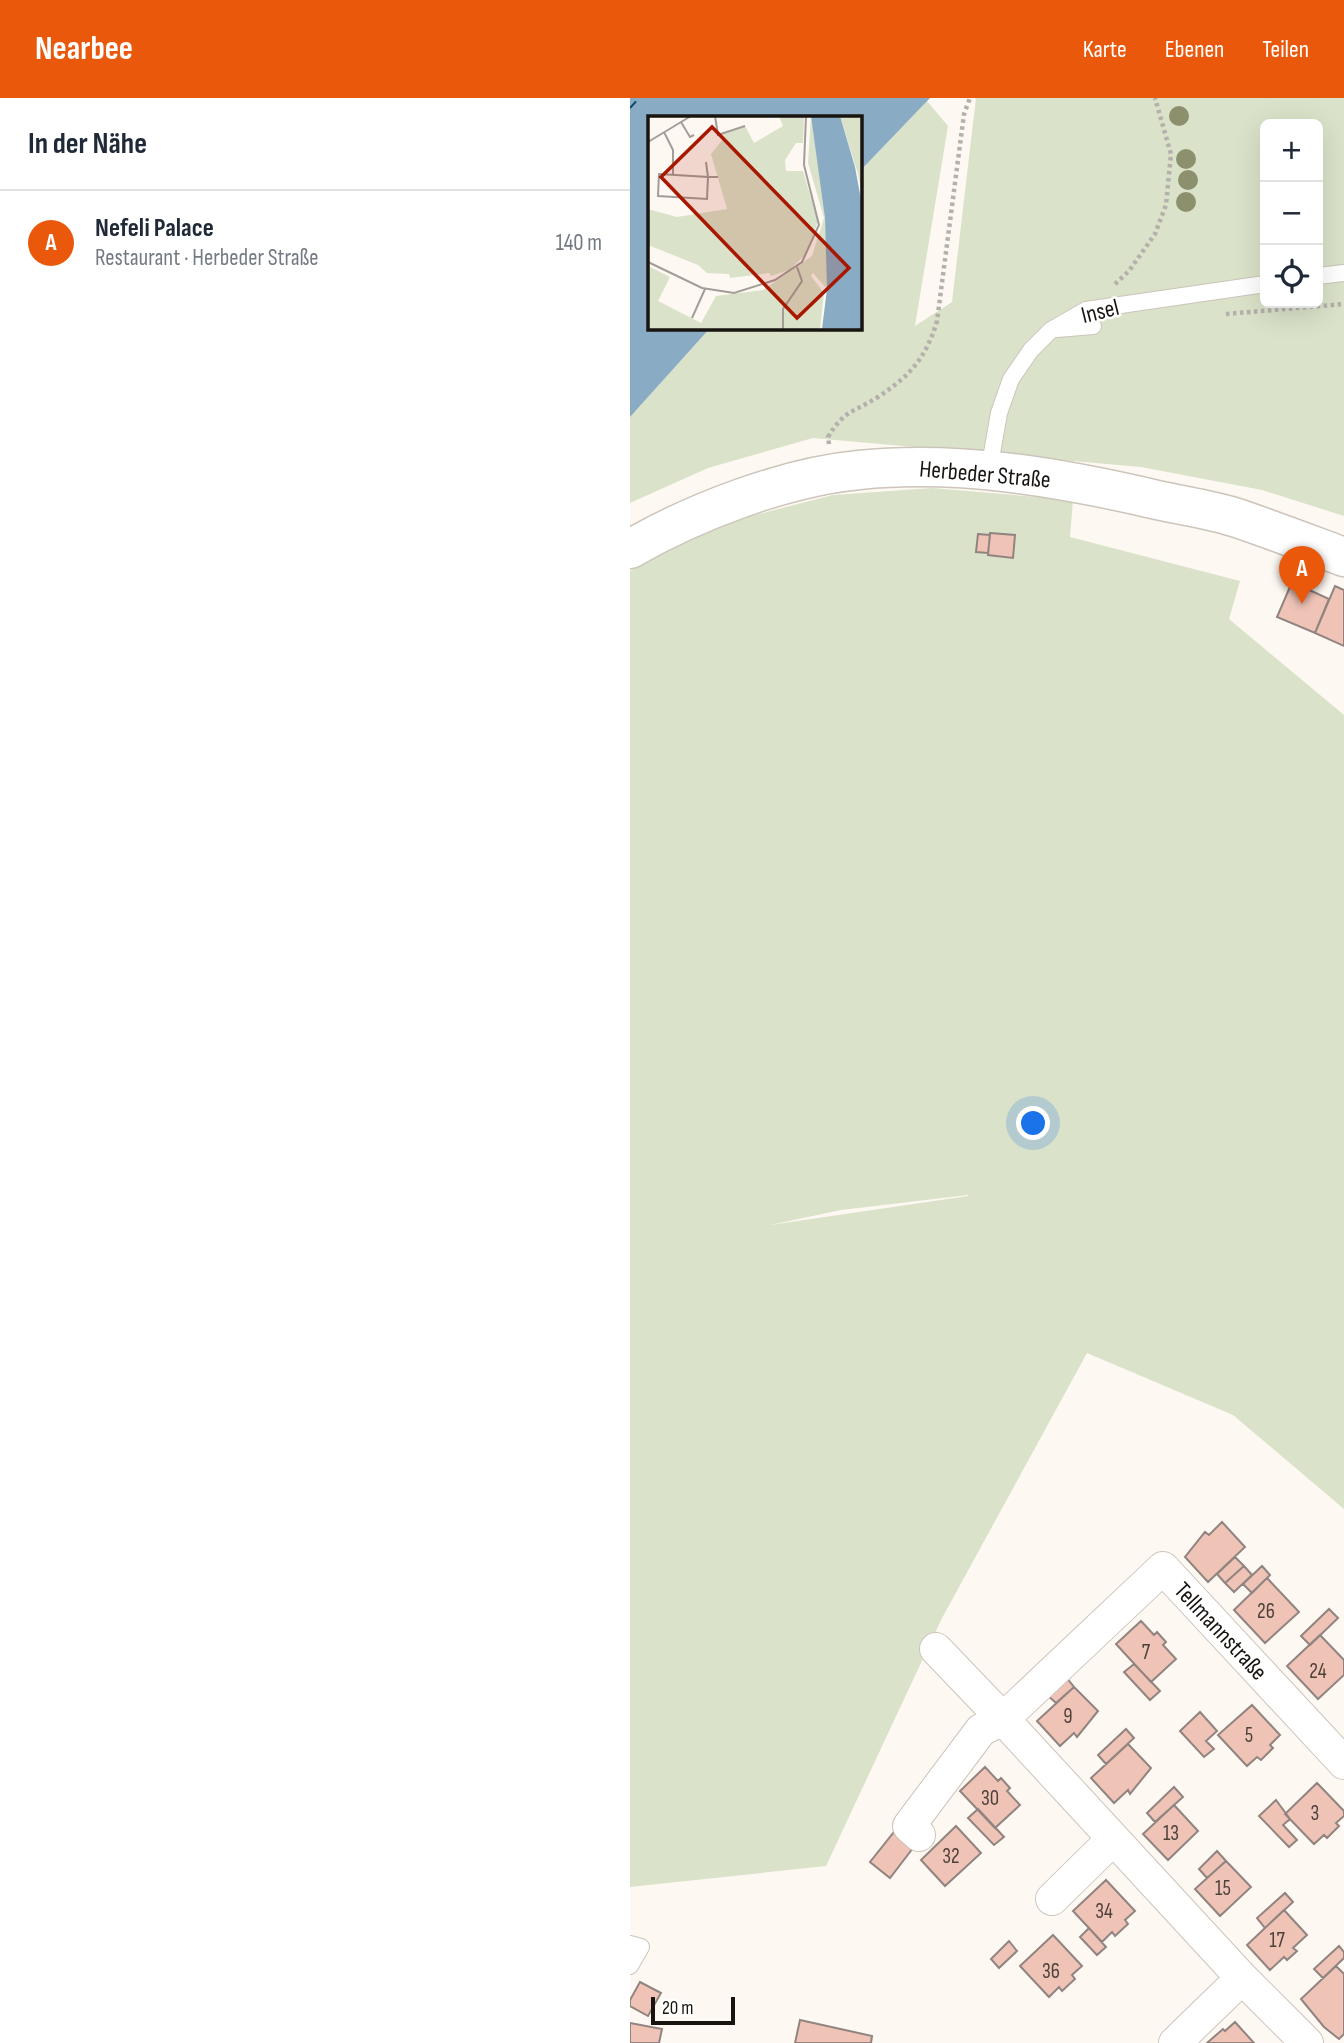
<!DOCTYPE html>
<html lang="de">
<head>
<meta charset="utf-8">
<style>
  :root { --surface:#fff; --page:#f6f6f7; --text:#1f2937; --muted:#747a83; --line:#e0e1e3; --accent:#ea580c }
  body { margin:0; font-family:"Sofia Sans Condensed",sans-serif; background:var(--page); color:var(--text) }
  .controls { position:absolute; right:21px; top:21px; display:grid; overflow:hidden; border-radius:10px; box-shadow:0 7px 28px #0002 }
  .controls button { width:63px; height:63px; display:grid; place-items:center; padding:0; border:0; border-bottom:2px solid var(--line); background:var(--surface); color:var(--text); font:35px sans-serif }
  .scale { position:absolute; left:21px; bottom:18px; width:84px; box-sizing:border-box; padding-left:7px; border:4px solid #181511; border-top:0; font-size:19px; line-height:24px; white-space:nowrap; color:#181511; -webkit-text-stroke:5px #fff; paint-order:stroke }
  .you { position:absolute; left:404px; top:1026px; width:24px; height:24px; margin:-18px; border:5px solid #fff; border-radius:50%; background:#1a73e8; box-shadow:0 0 0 10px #1a73e833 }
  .badge { display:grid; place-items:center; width:46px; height:46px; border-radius:50%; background:var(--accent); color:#fff; font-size:23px; font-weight:700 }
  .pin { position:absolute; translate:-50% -58px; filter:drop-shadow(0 2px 4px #0008) }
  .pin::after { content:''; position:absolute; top:37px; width:24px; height:21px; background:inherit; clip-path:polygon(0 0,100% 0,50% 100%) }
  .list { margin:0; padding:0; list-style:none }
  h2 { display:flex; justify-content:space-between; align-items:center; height:91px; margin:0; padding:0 28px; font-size:30px }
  h2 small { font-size:23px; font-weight:400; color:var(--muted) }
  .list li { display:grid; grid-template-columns:46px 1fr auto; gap:21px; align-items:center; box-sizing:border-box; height:105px; padding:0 28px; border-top:2px solid var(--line) }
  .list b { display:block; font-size:26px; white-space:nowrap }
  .list p { margin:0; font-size:23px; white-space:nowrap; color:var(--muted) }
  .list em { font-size:23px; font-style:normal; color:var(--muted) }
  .icon { flex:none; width:38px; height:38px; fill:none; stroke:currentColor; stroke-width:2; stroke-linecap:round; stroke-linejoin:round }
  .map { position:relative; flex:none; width:714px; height:1945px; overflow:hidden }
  header { display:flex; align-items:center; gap:42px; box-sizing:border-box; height:98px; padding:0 35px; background:var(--accent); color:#fff }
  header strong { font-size:33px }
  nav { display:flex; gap:38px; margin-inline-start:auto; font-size:24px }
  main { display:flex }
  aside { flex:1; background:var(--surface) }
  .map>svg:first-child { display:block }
  .green { fill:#dae2c9; fill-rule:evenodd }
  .water { fill:#89abc4 }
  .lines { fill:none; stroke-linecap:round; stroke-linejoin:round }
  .ferry { stroke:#0d476a; stroke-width:2; stroke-dasharray:9 7; stroke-linecap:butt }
  .building { fill:#efc4b7; stroke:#918480; stroke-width:2 }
  .service-casing { stroke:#cdc4bb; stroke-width:18 }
  .minor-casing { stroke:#cdc4bb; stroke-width:34 }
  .secondary-casing { stroke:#cdc4bb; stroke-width:41 }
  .path { stroke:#b5b0ab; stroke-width:4.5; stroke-dasharray:3.5 3.5; stroke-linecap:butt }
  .service { stroke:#fff; stroke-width:16 }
  .minor { stroke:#fff; stroke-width:32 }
  .secondary { stroke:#fff; stroke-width:38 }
  .tree { fill:#8c906d }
  .labels { text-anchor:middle; stroke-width:5; stroke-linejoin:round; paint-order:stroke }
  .number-label { font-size:21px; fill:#4e413a }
  .street-label { font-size:24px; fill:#181511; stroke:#fff }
  .inset-river { fill:none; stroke:#89abc4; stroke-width:3.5 }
  .inset-road { fill:none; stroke:#a29d98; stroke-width:2 }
  .view { fill:#a81700; fill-opacity:0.15; stroke:#a81700; stroke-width:3.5 }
  .inset-edge { fill:none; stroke:#181511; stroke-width:3.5 }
</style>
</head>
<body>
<header>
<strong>Nearbee</strong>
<nav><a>Karte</a><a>Ebenen</a><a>Teilen</a></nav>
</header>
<main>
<aside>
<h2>In der Nähe<small></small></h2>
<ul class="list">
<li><span class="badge">A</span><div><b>Nefeli Palace</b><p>Restaurant · Herbeder Straße</p></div><em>140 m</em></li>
</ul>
</aside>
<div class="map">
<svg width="714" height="1945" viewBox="0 0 714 1945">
  <rect width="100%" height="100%" fill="#fef8f2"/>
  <path class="green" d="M346,0h368v418l-82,-26 -121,-23 -328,-29 -105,30 -78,35v-86l81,-90h148v-155l68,-71 21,25 -33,200 37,-24zM635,26h53v179h-53z
    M302,390l141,12 -3,37 170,44 -11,38 115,96v794l-111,-94 -146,-62 -146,267 -115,246 -196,21v-1316l48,-27 65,-26 90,-23zM338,1097v1l-198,29 71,-15z"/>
  <path class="water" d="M0,0h300l-71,74v-55h-210v210h62l-81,90z"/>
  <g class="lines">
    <path class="ferry" d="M0,10l9,-10"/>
  </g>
  <path class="building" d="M360,435l25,2 -2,23 -25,-3z
    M348,436l12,1 -2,18 -12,-1z
    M662,484l37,17 -14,34 -38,-16z
    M705,488l9,4v56l-29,-13z
    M592,1424l23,25 -37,35 -23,-25 20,-25 4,3z
    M605,1459l9,9 -19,17 -8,-9z
    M614,1468l8,9 -18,17 -9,-9z
    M632,1468l8,9 -18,18 -9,-9z
    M637,1480l32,34 -34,31 -31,-33z
    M699,1511l9,9 -28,27 -9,-9z
    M511,1523l13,14 3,-3 9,10 -3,3 13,14 -25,23 -35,-38z
    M690,1537l24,25v15l-26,24 -31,-33z
    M504,1566l26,27 -10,9 -26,-28z
    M436,1579l8,10 -18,16 -9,-8z
    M444,1589l24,24 -21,26 -3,-4 -14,13 -23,-25z
    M622,1607l28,30 -10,10 3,3 -12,12 -4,-3 -10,9 -29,-31z
    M570,1614l17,19 -11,10 8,8 -10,8 -24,-26z
    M496,1631l8,9 -28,26 -8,-9z
    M498,1646l23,24 -21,26 -2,-4 -14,13 -23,-25z
    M355,1669l13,14 3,-3 9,10 -3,3 13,14 -25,23 -35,-37z
    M687,1685l27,28v5l-8,7 3,3 -12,12 -3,-3 -10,9 -29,-30z
    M544,1689l9,10 -28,25 -8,-9z
    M646,1702l14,19 -7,6 14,15 -8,7 -30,-31z
    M544,1707l24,26 -30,29 -25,-26z
    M348,1711l26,28 -10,8 -26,-27z
    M326,1728l25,27 -36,33 -24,-26z
    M264,1734l19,16 -23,30 -20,-16z
    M587,1753l9,10 -19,17 -8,-9z
    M596,1763l25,26 -31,29 -25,-27z
    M476,1782l29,31 -10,9 3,4 -13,12 -3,-4 -10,10 -29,-31z
    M655,1795l8,9 -28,26 -8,-10z
    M654,1812l23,25 -14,13 4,3 -10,9 -3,-3 -14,13 -23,-25z
    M459,1830l17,19 -9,8 -17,-18z
    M423,1837l29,31 -10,9 3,4 -13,12 -3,-4 -10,10 -29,-31z
    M379,1843l8,10 -18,17 -8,-9z
    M709,1848l5,6v6l-21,20 -9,-9z
    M706,1868l8,8v60l-5,5 -15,-12 -23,-28z
    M10,1884l21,11 -13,23 -18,-10v-6z
    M170,1922l72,16 -1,7h-76z
    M605,1924l19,21h-47l16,-14 2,2z
    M0,1925l32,6 -3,14h-29z"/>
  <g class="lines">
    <defs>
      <path id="service" d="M688,178l26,-3
        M427,231l36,-3
        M359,372l10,-57 12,-34 20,-29 20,-20 35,-20 179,-26
        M0,1846l11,3 -11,19"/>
      <path id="minor" d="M289,1737l-10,-9 72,-96 22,-11 -67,-70
        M422,1801l61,-60
        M545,1945l67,-65
        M677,1945l-65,-65 -239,-259 160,-151 181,195"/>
      <path id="secondary" d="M0,451c64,-37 155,-72 229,-79 100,-10 200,7 298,30 27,6 56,10 83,19 35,12 69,25 104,38"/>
    </defs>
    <use href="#service" class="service-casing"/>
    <use href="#minor" class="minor-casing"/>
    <use href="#secondary" class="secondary-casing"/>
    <path class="path" d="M485,186l14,-13 26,-37 11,-29 5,-51 -16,-56
      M596,216l118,-10
      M199,346l-1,-7c17,-28 25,-24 50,-40 32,-21 48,-39 59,-76l27,-207 6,-16"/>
    <use href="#service" class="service"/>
    <use href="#minor" class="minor"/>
    <use href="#secondary" class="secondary"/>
  </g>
  <g class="tree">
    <circle cx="549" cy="18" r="10"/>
    <circle cx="556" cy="61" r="10"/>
    <circle cx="558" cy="82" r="10"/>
    <circle cx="556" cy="104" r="10"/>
  </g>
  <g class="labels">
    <g class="number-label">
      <text x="636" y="1520">26</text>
      <text x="516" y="1561">7</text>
      <text x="688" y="1580">24</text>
      <text x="438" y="1625">9</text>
      <text x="619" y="1644">5</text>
      <text x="360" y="1707">30</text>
      <text x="685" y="1722">3</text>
      <text x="541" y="1742">13</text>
      <text x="321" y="1765">32</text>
      <text x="593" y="1797">15</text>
      <text x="474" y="1820">34</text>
      <text x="647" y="1849">17</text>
      <text x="421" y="1880">36</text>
    </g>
    <g class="street-label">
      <text transform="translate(470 213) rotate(-14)" y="8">Insel</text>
      <text transform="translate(355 376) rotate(5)" y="8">Herbeder Straße</text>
      <text transform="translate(591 1533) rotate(47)" y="8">Tellmannstraße</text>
    </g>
  </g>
  <g transform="translate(18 18)">
    <rect width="214" height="214" fill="#fef8f2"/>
    <path d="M131,0h25l-1,27h-7l-11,17 1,11h17l15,51 -12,32 -17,16 -18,6 -2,-3 -39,5 -1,-4 -22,-1 -9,-8 -50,-20v-36l29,8 50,-8 -16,-55 12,-15 -1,-7 23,-6 9,17 29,-17zM163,0l13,87 3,47v39l-14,-16 -2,3 13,17 -4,36h-172v-63l22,11 -12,24 43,22 15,-27 47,-6 49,-34 12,-38 -16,-55zM192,0h21v74l-3,-16z" fill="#dae2c9"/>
    <path d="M163,0h29l15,51 7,38 -1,124h-39l5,-40 -2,-71z" fill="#89abc4"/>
    <path class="inset-river" d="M180,0l18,116 3,51 -5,46"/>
    <path class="inset-road" d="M67,0l3,19 27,-9M33,6l9,15 4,-2M16,16l9,18v25M0,26l43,-26M58,46l2,15h10M11,58l49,3 -1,22 -49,-3zM0,146l54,26 32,5 41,-13 27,-18 17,-37 -15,-60 2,-49M44,202l13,-29M135,213v-20l19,-28 -5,-14"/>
    <path class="view" d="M64,11l137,141 -52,50 -136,-141z"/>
    <rect width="214" height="214" class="inset-edge"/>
  </g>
</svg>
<div class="controls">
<button>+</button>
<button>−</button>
<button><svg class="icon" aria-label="locate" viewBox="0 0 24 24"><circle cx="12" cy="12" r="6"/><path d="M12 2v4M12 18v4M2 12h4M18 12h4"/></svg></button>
</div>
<div class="scale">20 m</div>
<div class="you"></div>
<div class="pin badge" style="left:672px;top:506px">A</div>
</div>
</main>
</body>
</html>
